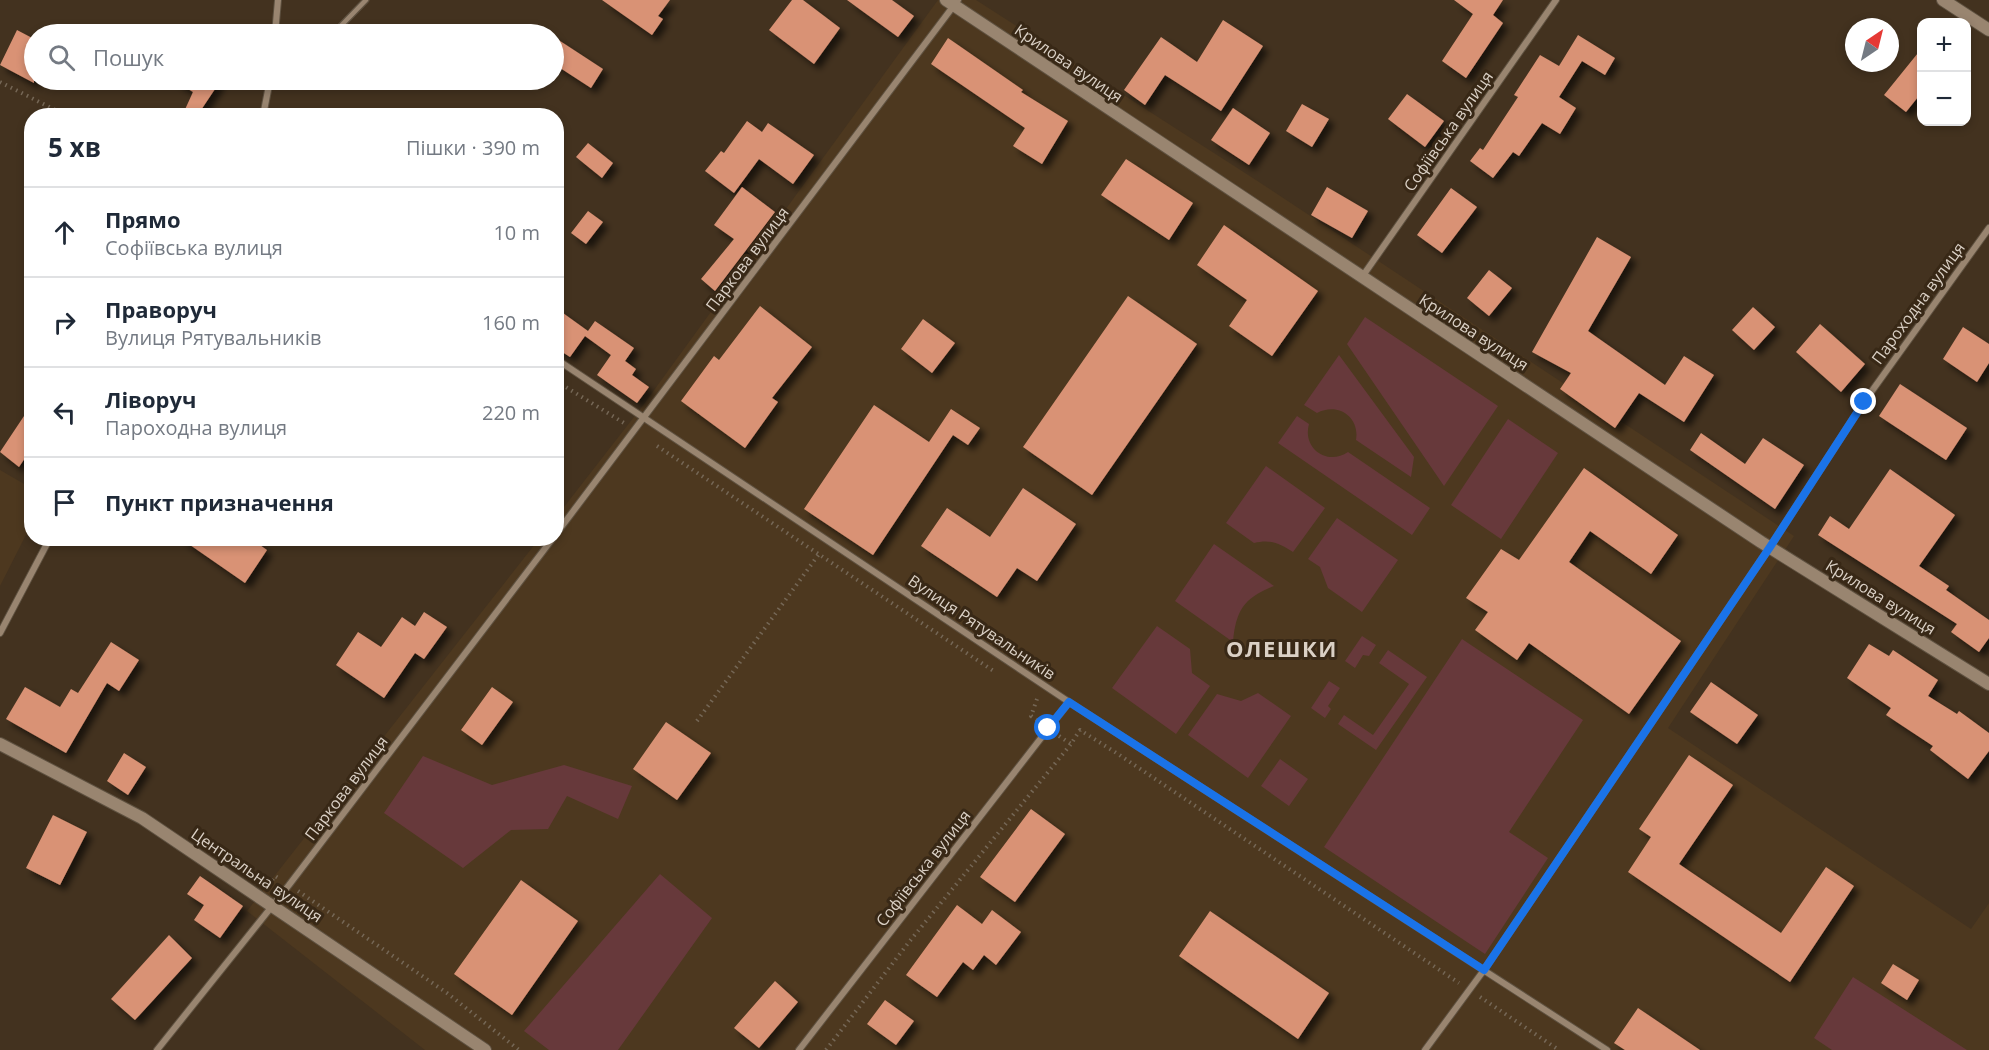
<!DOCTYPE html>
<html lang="uk">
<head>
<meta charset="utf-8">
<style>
  :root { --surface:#fff; --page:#f6f6f7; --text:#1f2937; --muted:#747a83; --line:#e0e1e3 }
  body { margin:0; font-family:"Open Sans",sans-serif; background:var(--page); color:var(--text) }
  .controls { position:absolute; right:18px; top:18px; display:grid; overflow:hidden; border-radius:12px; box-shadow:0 3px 9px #0003 }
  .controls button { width:54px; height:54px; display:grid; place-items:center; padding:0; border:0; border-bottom:2px solid var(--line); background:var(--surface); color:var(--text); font:30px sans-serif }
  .compass { position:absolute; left:1845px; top:18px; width:54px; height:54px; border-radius:50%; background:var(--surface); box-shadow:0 3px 9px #0003; rotate:35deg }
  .stop { position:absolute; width:18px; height:18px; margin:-14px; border:4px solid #1a73e8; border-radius:50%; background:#fff }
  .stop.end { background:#1a73e8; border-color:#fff; box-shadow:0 2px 6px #0008 }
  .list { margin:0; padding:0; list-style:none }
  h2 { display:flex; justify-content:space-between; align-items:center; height:78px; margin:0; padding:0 24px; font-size:26px }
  h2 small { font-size:20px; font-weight:400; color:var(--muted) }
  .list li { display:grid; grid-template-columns:39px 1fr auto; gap:18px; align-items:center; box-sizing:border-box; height:90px; padding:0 24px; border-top:2px solid var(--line) }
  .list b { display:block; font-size:22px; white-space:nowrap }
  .list p { margin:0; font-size:20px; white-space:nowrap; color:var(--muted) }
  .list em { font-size:20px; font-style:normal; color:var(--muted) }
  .icon { flex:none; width:33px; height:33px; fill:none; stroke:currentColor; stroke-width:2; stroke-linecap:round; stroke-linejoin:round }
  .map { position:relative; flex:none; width:1989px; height:1050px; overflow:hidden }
  .search { position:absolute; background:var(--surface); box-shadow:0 3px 9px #0003; left:24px; top:24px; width:540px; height:66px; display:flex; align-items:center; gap:15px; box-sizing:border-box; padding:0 21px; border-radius:33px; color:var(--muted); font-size:22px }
  .panel { position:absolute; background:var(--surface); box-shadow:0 3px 9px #0003; left:24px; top:108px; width:540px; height:438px; border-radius:24px }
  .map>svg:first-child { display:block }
  .built { fill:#4d381f }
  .green { fill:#67393b }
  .building { fill:#d99275; filter:url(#shadow) }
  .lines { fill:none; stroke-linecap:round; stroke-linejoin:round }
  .lane-casing { stroke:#5e5140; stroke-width:7 }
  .street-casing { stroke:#5e5140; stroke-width:8 }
  .secondary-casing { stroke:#5e5140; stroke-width:14 }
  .path { stroke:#756756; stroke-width:4; stroke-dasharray:1.5 4.5; stroke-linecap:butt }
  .lane { stroke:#998570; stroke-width:4.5 }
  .street { stroke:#998570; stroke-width:6 }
  .secondary { stroke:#998570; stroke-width:12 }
  .route { stroke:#1a73e8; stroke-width:8 }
  .labels { text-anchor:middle; stroke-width:6; stroke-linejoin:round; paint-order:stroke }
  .street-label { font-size:16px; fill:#dad0c5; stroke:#382816 }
  .district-label { font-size:22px; font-weight:bold; letter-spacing:1.5px; fill:#dad0c5; stroke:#382816 }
</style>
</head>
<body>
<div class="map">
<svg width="1989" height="1050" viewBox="0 0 1989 1050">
  <defs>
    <filter id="shadow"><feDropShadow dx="5.5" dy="5.5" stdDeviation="3" flood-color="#0009"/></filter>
  </defs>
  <rect width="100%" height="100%" fill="#43321f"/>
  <path class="built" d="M938,0h38l283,182 535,354 -126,192 303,201 18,-26v147h-1564l-178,-139 292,-372 17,-1 1,-22 84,-108z
    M0,470l31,18 1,35 -32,63z"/>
  <path class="green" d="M1365,317l133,89 -54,80 -97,-142z
    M1339,355l75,102 -3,20 -55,-37c4,-24 -19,-38 -39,-27l-13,-8z
    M1297,416l12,8c-7,25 19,42 39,28l82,56 -18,27 -134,-92z
    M1508,419l50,34 -57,86 -50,-34z
    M1266,466l59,42 -32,44c-14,-9 -23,-13 -39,-9l-28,-20z
    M1337,518l61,42 -36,52 -34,-24 -8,-21 -12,-8z
    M1214,544l60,42c-30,12 -38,24 -41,56l-58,-41z
    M1157,626l33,23 2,24 18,13 -34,48 -64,-46z
    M1362,636l14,9 -7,11 -6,-1 -8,13 -10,-7z
    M1462,639l121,81 -74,112 39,26 -63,96 -161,-107z
    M1388,650l39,27 -51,73 -38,-26 6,-9 29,20 36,-51 -30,-21z
    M1329,681l11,7 -12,18 3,3 -6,9 -14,-10z
    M1258,693l33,23 -43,62 -60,-43 29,-41 24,7z
    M423,756l69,29 72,-20 68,21 -14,33 -51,-23 -19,33 -37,1 -48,38 -79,-55z
    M1280,759l28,20 -19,27 -28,-20z
    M660,874l52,44 -94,132h-69l-25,-19z
    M1853,977l114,73h-135l-18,-12z"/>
  <path class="building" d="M602,0h68l-12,16 5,3 -11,16z
    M792,0h11l37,28 -26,36 -45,-34z
    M847,0h45l22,16 -16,21z
    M1454,0h49l-10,15 10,8 -37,55 -24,-17 31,-47z
    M1223,20l40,26 -42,65 -56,-36 -20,30 -21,-15 37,-53 36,25z
    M17,30l17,9v44l-34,-18z
    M1578,35l37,23 -10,17 -23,-14 -23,36 17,11 -16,26 -18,-11 -23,33 -6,-4 -20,26 -23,-17 10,-13 3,2 35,-53 -4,-2 26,-40 19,11z
    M554,37l49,32 -12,19 -37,-24z
    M948,38l75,52 -2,2 47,29 -26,43 -29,-18 12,-18 -94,-64z
    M1922,48v44l-16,20 -22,-17z
    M173,80h48l-24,36h-15l11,-24z
    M1407,94l37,27 -19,26 -37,-28z
    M1302,104l27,15 -17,28 -26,-16z
    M1233,108l37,25 -21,32 -38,-25z
    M747,121l15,11 6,-9 46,32 -21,29 -34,-25 -25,34 -29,-22 16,-20 3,2z
    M588,143l25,20 -11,15 -26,-21z
    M1126,159l67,44 -24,37 -68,-45z
    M742,187l33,25 -60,79 -14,-12 33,-40 -20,-14z
    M1327,187l41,24 -16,27 -41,-23z
    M1451,188l26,19 -35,46 -25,-18z
    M588,211l15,11 -17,22 -15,-11z
    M1224,225l94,66 -46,65 -43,-30 18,-26 -50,-35z
    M1597,237l34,20 -43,74 77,54 19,-29 30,19 -30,47 -45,-29 -24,35 -55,-39 11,-16 -39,-21z
    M1489,270l23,18 -23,28 -22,-18z
    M1128,296l69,48 -105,151 -69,-48z
    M760,306l52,41 -40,51 6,4 -33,46 -64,-47 33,-45 5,4z
    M1753,307l22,20 -21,23 -22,-20z
    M556,308l32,23 7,-10 39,27 -9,13 11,8 -4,6 17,12 -12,16 -40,-28 14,-20 -26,-19 -15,21 -14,-9z
    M923,319l32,24 -23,30 -31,-24z
    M1820,324l45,40 -24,28 -45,-40z
    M1963,327l26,17v19l-12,19 -34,-23z
    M1900,384l67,44 -21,32 -67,-44z
    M32,404v58l-7,-4 -6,9 -19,-15z
    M874,405l55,37 22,-33 29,19 -12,17 -15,-10 -80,120 -69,-46z
    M1701,433l44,31 18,-26 41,27 -29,44 -85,-59z
    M1584,468l94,67 -27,39 -61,-43 -21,31 112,79 -52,73 -100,-71 -12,17 -42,-30 13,-18 -22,-14 35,-49 18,11z
    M1890,469l65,46 -36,51 30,20 -3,4 43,30v18l-10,14 -28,-20 6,-8 -139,-89 12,-19 19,13z
    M1023,488l53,36 -39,57 -20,-13 -20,29 -76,-51 26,-38 43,29z
    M180,538h70l17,12 -22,33z
    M424,612l23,15 -23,32 -9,-6 -31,45 -48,-33 22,-33 23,15 21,-30 13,9z
    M111,642l28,18 -20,31 -12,-8 -41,70 -60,-34 19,-32 35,20 11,-18 7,4z
    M1869,644l20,12 4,-6 45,30 -10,16 29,18 2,-3 30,22v18l-21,28 -38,-29 3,-4 -47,-31 5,-7 -44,-30z
    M1711,682l47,33 -21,29 -47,-32z
    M492,687l21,15 -31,43 -21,-15z
    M666,722l45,31 -34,47 -44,-31z
    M124,753l22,14 -18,28 -21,-14z
    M1689,755l44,30 -54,79 102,69 45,-66 28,19 -64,96 -162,-110 23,-35 -12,-8z
    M1031,809l34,25 -50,68 -35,-25z
    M53,815l34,17 -27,53 -34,-17z
    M200,876l43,30 -23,32 -26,-18 10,-15 -17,-11z
    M521,880l57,41 -66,94 -58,-41z
    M957,905l25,19 10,-14 29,22 -25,33 -12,-10 -11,15 -10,-8 -26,35 -31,-22z
    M1210,911l119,82 -31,46 -119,-83z
    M169,935l23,23 -57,62 -24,-21z
    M1893,964l26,16 -12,20 -26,-17z
    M775,981l23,21 -39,46 -25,-20z
    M885,1000l29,21 -18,24 -29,-21z
    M1638,1008l62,42h-75l-11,-7z"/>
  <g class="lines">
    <defs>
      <path id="lane" d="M333,34l33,-34"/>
      <path id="street" d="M275,34l3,-34
        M263,116l7,-36
        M1362,277l194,-277
        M556,359l513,343 538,348
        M556,534l402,-534
        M0,633l50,-95
        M157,1050l132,-165 264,-347
        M799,1050l270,-348
        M1425,1050l59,-80 286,-423 94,-145 125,-174"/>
      <path id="secondary" d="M946,0l815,542 228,142
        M1943,0l46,30
        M0,744l142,74 343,232"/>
    </defs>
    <use href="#lane" class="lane-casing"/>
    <use href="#street" class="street-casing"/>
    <use href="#secondary" class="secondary-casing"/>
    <path class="path" d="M0,82l67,34
      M556,381l68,42
      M657,446l338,226
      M1037,699l-6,17 7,5
      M697,721l122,-167
      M1059,736l12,8 9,-14 38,24 341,229
      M269,885l6,-9 5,3
      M298,891l149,102 72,57
      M1480,997l79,53
      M826,1050l83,-108 162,-198"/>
    <use href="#lane" class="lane"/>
    <use href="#street" class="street"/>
    <use href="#secondary" class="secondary"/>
  </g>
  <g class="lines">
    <path class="route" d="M1048,728l21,-26 415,268 286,-423 94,-145"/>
  </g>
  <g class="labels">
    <g class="street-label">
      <text transform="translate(1069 63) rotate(34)" y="6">Крилова вулиця</text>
      <text transform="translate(1448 131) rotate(-55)" y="6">Софіївська вулиця</text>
      <text transform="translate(747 259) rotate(-53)" y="6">Паркова вулиця</text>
      <text transform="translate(1918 303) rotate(-54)" y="6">Пароходна вулиця</text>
      <text transform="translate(1474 332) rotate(33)" y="6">Крилова вулиця</text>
      <text transform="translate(1881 597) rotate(32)" y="6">Крилова вулиця</text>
      <text transform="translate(982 627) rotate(34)" y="6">Вулиця Рятувальників</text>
      <text transform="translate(346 788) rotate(-53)" y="6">Паркова вулиця</text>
      <text transform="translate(923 868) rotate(-52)" y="6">Софіївська вулиця</text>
      <text transform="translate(257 875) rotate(34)" y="6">Центральна вулиця</text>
    </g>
    <g class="district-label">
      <text x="1282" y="657">ОЛЕШКИ</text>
    </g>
  </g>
</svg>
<div class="controls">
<button>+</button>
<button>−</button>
</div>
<svg class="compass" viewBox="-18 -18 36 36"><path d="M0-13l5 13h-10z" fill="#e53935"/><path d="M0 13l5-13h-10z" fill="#747a83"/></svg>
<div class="stop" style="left:1048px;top:728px"></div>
<div class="stop end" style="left:1864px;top:402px"></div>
<div class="search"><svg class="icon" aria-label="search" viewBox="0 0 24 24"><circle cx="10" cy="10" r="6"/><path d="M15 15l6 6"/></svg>Пошук</div>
<section class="panel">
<h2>5 хв<small>Пішки · 390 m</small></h2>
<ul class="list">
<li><svg class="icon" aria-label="ahead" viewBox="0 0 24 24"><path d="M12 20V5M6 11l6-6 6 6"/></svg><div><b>Прямо</b><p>Софіївська вулиця</p></div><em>10 m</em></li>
<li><svg class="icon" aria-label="right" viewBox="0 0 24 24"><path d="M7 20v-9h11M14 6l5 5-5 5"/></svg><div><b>Праворуч</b><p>Вулиця Рятувальників</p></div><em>160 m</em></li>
<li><svg class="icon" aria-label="left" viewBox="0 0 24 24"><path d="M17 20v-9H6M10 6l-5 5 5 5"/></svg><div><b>Ліворуч</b><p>Пароходна вулиця</p></div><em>220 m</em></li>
<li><svg class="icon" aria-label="arrive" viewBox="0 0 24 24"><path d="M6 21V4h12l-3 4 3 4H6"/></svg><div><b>Пункт призначення</b></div></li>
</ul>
</section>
</div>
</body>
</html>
